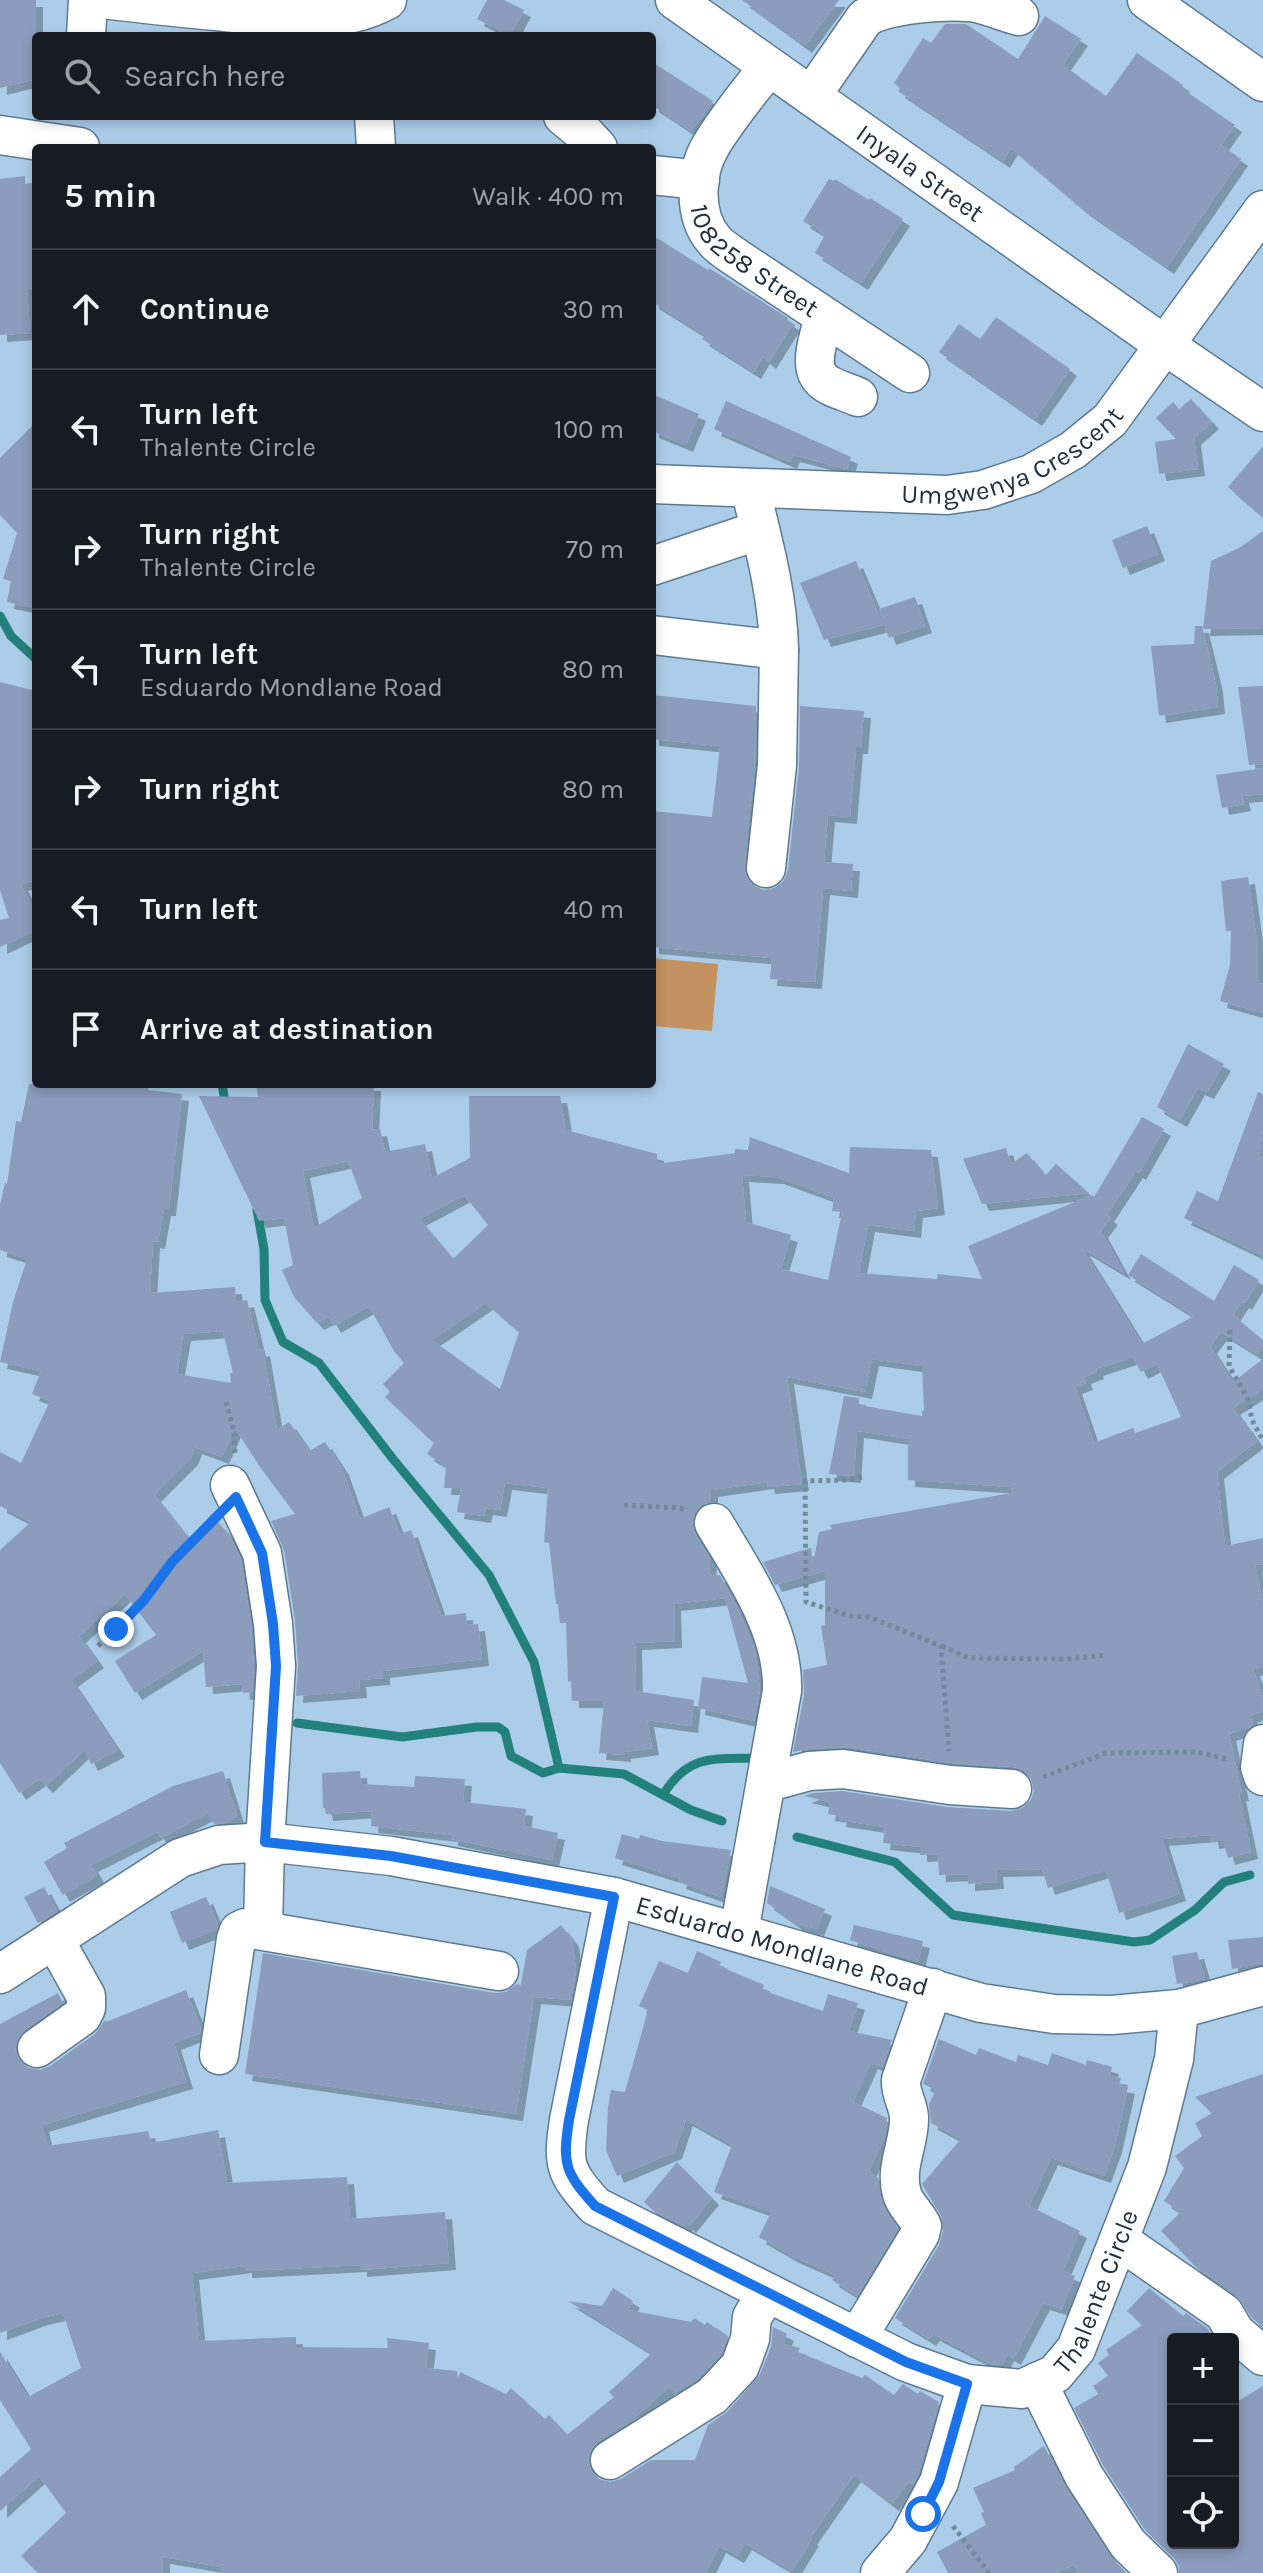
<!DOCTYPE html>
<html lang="en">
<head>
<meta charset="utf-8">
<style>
  :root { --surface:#171b24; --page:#20242c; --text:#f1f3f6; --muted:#9ea1a6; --line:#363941 }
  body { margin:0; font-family:Karla,sans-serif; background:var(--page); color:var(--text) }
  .controls { position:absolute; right:24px; bottom:24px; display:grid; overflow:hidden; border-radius:8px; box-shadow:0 4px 12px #0003 }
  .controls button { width:72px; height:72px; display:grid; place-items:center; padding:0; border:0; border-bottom:2px solid var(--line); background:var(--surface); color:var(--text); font:40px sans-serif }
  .stop { position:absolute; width:24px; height:24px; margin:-18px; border:6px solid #1a73e8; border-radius:50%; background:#fff }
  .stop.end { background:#1a73e8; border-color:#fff; box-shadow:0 2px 8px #0008 }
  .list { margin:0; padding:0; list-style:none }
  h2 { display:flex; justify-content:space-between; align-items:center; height:104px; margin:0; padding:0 32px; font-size:34px }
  h2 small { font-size:26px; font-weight:400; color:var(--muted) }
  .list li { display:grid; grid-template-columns:52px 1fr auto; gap:24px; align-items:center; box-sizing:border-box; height:120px; padding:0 32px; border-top:2px solid var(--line) }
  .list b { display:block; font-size:30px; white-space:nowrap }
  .list p { margin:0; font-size:26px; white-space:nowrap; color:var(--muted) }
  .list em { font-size:26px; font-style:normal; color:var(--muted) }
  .icon { flex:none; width:44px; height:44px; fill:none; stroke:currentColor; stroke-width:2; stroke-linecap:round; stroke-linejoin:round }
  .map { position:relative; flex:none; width:1263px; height:2573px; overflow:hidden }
  .search { position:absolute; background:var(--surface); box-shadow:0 4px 12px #0003; left:32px; top:32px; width:624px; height:88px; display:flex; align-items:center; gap:20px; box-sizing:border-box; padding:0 28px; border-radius:8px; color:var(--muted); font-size:30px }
  .panel { position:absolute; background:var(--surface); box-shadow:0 4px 12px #0003; left:32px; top:144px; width:624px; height:944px; border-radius:8px }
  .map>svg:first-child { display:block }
  .park { fill:#c49160 }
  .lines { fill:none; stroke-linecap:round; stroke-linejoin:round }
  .stream { stroke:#23817b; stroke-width:9 }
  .building { fill:#8b9cbd; fill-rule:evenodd; filter:url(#shadow) }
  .minor-casing { stroke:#5c7a93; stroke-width:41 }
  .path { stroke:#718a9e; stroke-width:5; stroke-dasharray:4 4; stroke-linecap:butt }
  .minor { stroke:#fff; stroke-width:38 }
  .route { stroke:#1a73e8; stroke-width:10 }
  .labels { text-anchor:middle; stroke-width:6; stroke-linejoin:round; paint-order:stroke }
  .street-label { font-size:26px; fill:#24313c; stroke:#dbebfa }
</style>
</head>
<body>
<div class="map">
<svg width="1263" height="2573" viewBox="0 0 1263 2573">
  <defs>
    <filter id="shadow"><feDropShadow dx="7" dy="7" stdDeviation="0" flood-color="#0004"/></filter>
  </defs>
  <rect width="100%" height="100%" fill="#accde9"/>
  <path class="park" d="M652,958l66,6 -6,67 -60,-5z"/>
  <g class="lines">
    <path class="stream" d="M0,616l11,20 25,23
      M222,1084l4,24
      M257,1210l7,39 1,51 18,42 36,21 74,96 96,116 45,87 25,106
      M297,1723l105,14 75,-10h21l7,5 6,24 32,17 16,-5 65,6 67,36 31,11
      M663,1795c25,-41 50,-36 93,-37
      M797,1837l98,25 58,53 181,27 16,-2 45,-30 29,-28 26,-7"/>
  </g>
  <path class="building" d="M0,0h36v79l-36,9z
    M487,0h17l20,10 -14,26 -33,-17z
    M742,0h97l-34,46z
    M1045,16l36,23 -18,26 43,31 31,-43 46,32 -2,3 54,37 -14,20 20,14 -74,108 -84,-58 -72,-61 -8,13 -105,-70 2,-3 -6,-5 29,-45 8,5 14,-19h21l52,35z
    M652,62l61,39 -22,30 -39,-26z
    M25,176v8l11,-1v105l-9,1 3,44 -30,2v-156z
    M829,179l5,2 1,-2 34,21 1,-2 33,21 -42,64 -46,-30 10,-18 -22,-14z
    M652,235l56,35 1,-2 79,50 -1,2 6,4 -24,38 -6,-5 -9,15 -52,-33 3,-4 -53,-33z
    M996,317l74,52 -35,50 -96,-67 20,-28 21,15z
    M652,394l47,20 -13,31 -34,-14z
    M1191,399l21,23 -18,16 4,31 -39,5 -4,-32 21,-3 -20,-21 17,-16 6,7z
    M726,401l125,56 -4,12 -54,-14 -3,7 -76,-33z
    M36,422v186l-29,-6 4,-21 -8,-2 14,-46 -17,-18v-57z
    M1263,446v71l-35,-30z
    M1147,526l11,28 -35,14 -11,-28z
    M1263,531v97l-60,1 8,-68 28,-13z
    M856,561l27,64 -59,15 -24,-57z
    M915,597l10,29 -36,12 -10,-29z
    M1195,626h7l14,59 2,22 -59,9 -8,-70 43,-2v2z
    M0,682l36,9v189l-15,4 15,29v17l-36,17v-27l9,-2 -9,-28z
    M1263,686v78l-14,1 -11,-78z
    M652,695l104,11 -1,58 -11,102 2,10 6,9 12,5 10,-2 9,-6 5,-12 11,-103 1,-61 64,5 -3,36h-5l-6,70 -22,-2 -4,47 29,2 -2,27 -28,-3 -8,94 -45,-3 2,-21 -120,-11v-136l60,6 8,-71 -68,-7z
    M1263,768v26l-21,2 2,8 -22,4 -6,-33z
    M1248,877l8,58h2l-1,48 6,1v29l-43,-12 10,-36 1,-34h-5l-5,-50z
    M1188,1044l36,20 -17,28 -9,-4 -18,32 -23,-13z
    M29,1084h120l-1,6 34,4 -13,115h-5l-6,33 -5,-1 -3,52 85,-6 1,15 11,-2 12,50 4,-1 14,81 12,-8 20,29 16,-9 17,26 18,51 29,-12 11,27 11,-4 30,86 25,-3 1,12 11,-1 4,35 -99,12v7l-24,2 1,11 -64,5 2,-31 -3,-44 -11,-71 -13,-29 24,-7 -35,-47 -25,-39 -13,29 -27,-10 -4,11 -37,37 38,48 26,-21 11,13 12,25 10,66 3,40 -2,26 -9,1 -1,-9 -36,3 -3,-36 -68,42 -20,-32 41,-26 -31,-41 -46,42 18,25 -26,19 47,70 -27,14 -7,-14 -38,36 -7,-7 -20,14 -19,-30v-213l31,-28 -31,-16v-54l21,11 29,-62 -18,-7 9,-23 -41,-9 13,-60 14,-43 -27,-9v-45l5,-22 2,1 9,-63 5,1zM223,1331l10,42h-3l1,10 -54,-9 7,-40z
    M256,1084h118l-2,46 8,-1 5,23 40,-8 7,34 38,-20 -1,-62h91l6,34 91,24v10l78,-11v-4l13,1 2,-13 99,36 1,-26 81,3 7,58 -22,3 -2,20 -46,-6 -9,48 78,6 1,-5 44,5 -14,-33 124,-51 2,2 48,-80 22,12 -25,44 -3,-2 -29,44 4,3 -10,13 23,42 -42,-25 60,96 52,-28 -66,-41 13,-21 73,47 20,-36 25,15 -14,23 -3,-2 -9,14 30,25v5l-6,9 -36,-22 -11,15 23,35 30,-23v30l-30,19 24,33 -40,31 8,74 38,-8v26l-8,1 8,38v64l-10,2 10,29v13l-13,5 3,8 -3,3 -21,7 13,60h-3l12,58 -23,6 -5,-18 -11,2 -1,-7 -49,4 17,55 -60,19 -13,-43 -58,18 -6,-19 -46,1 1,12 -29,2v-10l-29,1 -1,-21 -18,1v-8l-37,-4 2,-16 -46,-7 1,-4 -12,-2 2,-12 -26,-6 9,-3 29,-2 105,16 64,4 11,-3 9,-8 3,-9 -3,-12 -7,-9 -11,-3 -61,-4 -106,-16 -38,2 -15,3 11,-57 -1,-25 24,-5 -6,-39 4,-1v-54l-50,14 -12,-23 48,-14 2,16 6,-32 13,-3 -2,-4 181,-32v-6l-103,-7v-41l-43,-7 -8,-1 -3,45 -25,-2 15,-78 15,2v7l63,11v-5h2l-2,-45 -50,-7 -7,33 -78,-15 15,107 -34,3 -1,-5 -56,8v12l-9,3 -8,8 -2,11 3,10 15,25 -1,17 11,-1 20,38 15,39 5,38 -6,31 -56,-13 4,-31 46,6 -23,-85 -51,6 1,37 -40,2 1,48 58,9 -3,26 -44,-6 5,28 -28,4v3l-25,-2 5,-52h-32l-1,-20 -3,1 -2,-59h-6l-2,-19h-2l-7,-61 -5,-1 4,-54 -43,-5 -5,27 -14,-2 -2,8 -27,-4 4,-24h-17l2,-22 -19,-12 7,-11 -49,-46 5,-5 -7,-8 21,-21 -10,-12 -25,-45 -35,20 -5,-9 -12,6 -23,-26 -12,-27 11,-5 -9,-47 -25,3 -60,-125 59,1zM348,1161l14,37 -48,30 -11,-57zM742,1175l35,2 57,21 -2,13 10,1 -14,68 -47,-11 10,-34 -45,-13zM464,1195l24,30 -35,34 -34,-40zM486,1303l33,29 -19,57 -68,-49zM1133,1357l8,15 16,-8 24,53 -46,16 -2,-5 -39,15 -19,-56 11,-4 -2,-6 13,-5 -1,-3z
    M1258,1092l5,2v34l-4,29 4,1v98l-79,-38 13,-27 21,10z
    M1006,1148l5,16 16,-11 18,23 11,-12 33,29 -107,11 -19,-45z
    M223,1771l14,45 -12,7 -11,1 -6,-11 -47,25 -4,-6 -66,33 6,11 -34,19 -19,-33 23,-14 -3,-5 109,-57z
    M360,1771l1,13 53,3 1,-11 50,3 -2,23 63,7 -2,17 34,7 -6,27 -101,-21v-4l-80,-9 1,-15 -46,3 -1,-6h-2l-1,-35z
    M622,1834l17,5 1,-4 22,6 69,9 -10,47 -42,-15 1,-4 -65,-20z
    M770,1886l55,23 -8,20 -20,-5 -30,-21z
    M44,1887l13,24 -19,12 -14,-26z
    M206,1897l12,28 -2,5 -34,13 -12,-31z
    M561,1925l11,15 4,30 -5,30 -37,-3 -18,117 -271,-40 18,-121 232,40 11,-1 11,-8 4,1 6,-35z
    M854,1925l69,16 -5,21 -68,-22z
    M1263,1937v26l-31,6 -4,-29z
    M697,1951l24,11 -2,4 45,19 -2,5 61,21 5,-17 30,9 -9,28 43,9 -10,27 -11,-5 -18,40 34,16 -2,18 -16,35 9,7 5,28 15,22 -41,68 -25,-16 3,-5 -43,-19 -33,-19 12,-25 -57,-20 18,-47 -46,-26 -11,33 -58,24 -11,-26 2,-43 3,-17 14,2 23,-82 -9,-4 20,-45 29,12z
    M1197,1952l8,27 -28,5 -5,-28z
    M186,1990l15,39 -1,4 -26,10 12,39 -144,43 5,21 101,-15 3,12 67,-13 9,53 120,-6 3,42 95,-7 4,51 -89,7v-5l-115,6v-5l-53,7 7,68 97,-4v10l92,1 -1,-10 42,5 -3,25 31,3 1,8 2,-7 46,22 5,-6 34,31 4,-4 18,20 47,-38 -5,-5 43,-39 -84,-52 34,5 11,-18 20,13 -5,9 63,12 3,-4 11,7 2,-3 21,14 -7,18 -25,26 -21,13 -6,-6 -37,33 -34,21 -7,8 -3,11 3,11 8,8 11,3 11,-3 30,-19h44l13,-35 20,-14 32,-37 11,-27 2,-20 14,7 -4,10 17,4 -2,4 64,26 3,-3 29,20 9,-11 15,10 2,-3 19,11 -21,72 -5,10 -4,-2 -17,22 -38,-29 -44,63 2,1 -20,32 -47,-28 -8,13 -18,-10 -13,27h-486l2,-6 -59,-10v16h-125l-17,-17 45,-43 -27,-37 -39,35v-34l31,-28 -31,-49v-48l28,45 53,-29 -18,-55 -22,5 -41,15v-309l58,-31 5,10 -39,27 -7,10 -2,11 5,10 9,7 11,2 10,-4 45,-32 10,-14 1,2z
    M939,2039l37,16 3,-7 37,14 2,-7 30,10 4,-12 34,12 1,-5 25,7 -2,9 11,2 -2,7 9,2 -13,59 -11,30 -53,-18 -22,48 51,25 -17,40 12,5 -13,33 -19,-6 -29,55 -7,-4 -5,11 -11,-1 -58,-30 -4,5 -34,-21 44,-73 4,-14 -2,-15 -19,-32 39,-45 -30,-16 -2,-19 7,-14 -13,-6z
    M1263,2074v253l-11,-9 -15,-23 -42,-29 -34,-35 20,-19 -17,-11 20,-33 -9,-12 27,-20 -7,-13 17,-10 -17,-16z
    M677,2162l35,36 -23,28 -3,-3 -2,3 -29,-14 -11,-10z
    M1149,2288l34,28 3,-3 21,15 7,11h-41v204h60v-139l30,-18v187h-84v-7l-5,-8 -29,-28 -42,-65 -29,-57 24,-14 -5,-8 15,-10 -10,-13 11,-8 -3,-5 36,-25 -15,-14z
    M1044,2446l22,42 44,68 16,17h-48l-4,-8 -19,8h-107l-11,-21 49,-27 -5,-12 3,-1 -11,-24 42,-18 -1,-3z"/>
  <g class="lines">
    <defs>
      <g id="minor">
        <path d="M110,0c35,4 71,8 106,11 55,6 120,17 171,-11"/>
        <path id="s1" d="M675,0l491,346 97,66"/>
        <path d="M1147,0l116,82"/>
        <path d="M86,36l2,-36"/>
        <path id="s2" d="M768,67c-19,26 -42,52 -58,80 -15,26 -17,69 4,93 6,8 16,13 24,19l172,114"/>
        <path d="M811,96l54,-78c22,-14 79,-18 105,-16 16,2 33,10 49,14"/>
        <path d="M374,116l2,32"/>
        <path d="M563,116l23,19 12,13"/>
        <path d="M0,135l80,12"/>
        <path d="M652,175l48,5"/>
        <path d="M824,317c-4,17 -17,49 -2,63 8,8 25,12 36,17"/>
        <path id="s3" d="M652,484l295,11 36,-5 48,-16 42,-24 37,-30 153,-210"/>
        <path d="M652,566l108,-36"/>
        <path d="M652,635l127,15c-1,-55 -16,-109 -29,-162"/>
        <path d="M766,868l11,-103 2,-115"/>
        <path d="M230,1485l32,68 11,71 3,42 -11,176 -2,87"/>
        <path d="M714,1523c30,51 70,107 68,168l-43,241"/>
        <path d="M1263,1744l-3,23 3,9"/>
        <path d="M767,1779h13l29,-8 34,-2 107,16 62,4"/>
        <path id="s4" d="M614,1897l-45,223c-7,46 -4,52 26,86l311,156 61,22 55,5 33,-15 21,-25 71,-182 27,-108 5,-50"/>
        <path id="s5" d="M0,1974l180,-116 39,-13 46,-3 126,14 223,41 367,106 73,11 58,1 67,-6 84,-23"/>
        <path d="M37,2048l45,-32 4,-8v-12l-32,-57"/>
        <path d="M219,2055l17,-116 3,-8 6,-3 254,43"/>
        <path d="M1119,2240l105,73 11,19 28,24"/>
        <path d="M857,2338l63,-104 2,-8c-5,-11 -17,-21 -20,-32 -8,-27 8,-51 7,-77 -1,-14 -9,-23 -8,-37l32,-92"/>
        <path d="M1037,2382l47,94 44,68 30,29"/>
        <path d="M610,2460l102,-64 28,-30 10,-27 2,-22 15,-24"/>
        <path d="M880,2573l28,-33 31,-58 28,-98"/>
      </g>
    </defs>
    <use href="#minor" class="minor-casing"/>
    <path class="path" d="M1230,1330l-1,36 19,33 4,21 11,21
      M226,1402l8,29 1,25
      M862,1477l-15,3 -42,1 1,121 44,14 19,1 72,29 8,105
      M624,1505l55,3 8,2
      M98,1646l46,-46 28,-38 41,-42
      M942,1646l26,12 100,1 39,-4
      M1043,1777l63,-24 90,-1 31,7
      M953,2526l36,47"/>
    <use href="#minor" class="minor"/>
  </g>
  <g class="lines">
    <path class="route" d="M116,1629l28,-29 28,-38 64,-65 26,56 11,71 3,42 -11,176 126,14 223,41 -45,223c-7,45 -4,52 26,86l311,156 61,22 -28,98 -16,32"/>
  </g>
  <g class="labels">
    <g class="street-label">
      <text dy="9" stroke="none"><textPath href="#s1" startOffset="300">Inyala Street</textPath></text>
      <text dy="9" stroke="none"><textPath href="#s2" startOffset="240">108258 Street</textPath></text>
      <text dy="9" stroke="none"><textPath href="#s3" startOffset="370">Umgwenya Crescent</textPath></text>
      <text dy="9" stroke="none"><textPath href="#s5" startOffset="830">Esduardo Mondlane Road</textPath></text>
      <text dy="9" stroke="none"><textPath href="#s4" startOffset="920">Thalente Circle</textPath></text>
    </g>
  </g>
</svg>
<div class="controls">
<button>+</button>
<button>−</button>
<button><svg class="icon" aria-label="locate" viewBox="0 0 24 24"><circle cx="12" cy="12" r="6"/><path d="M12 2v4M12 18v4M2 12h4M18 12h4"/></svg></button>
</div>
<div class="stop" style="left:923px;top:2514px"></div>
<div class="stop end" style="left:116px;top:1629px"></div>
<div class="search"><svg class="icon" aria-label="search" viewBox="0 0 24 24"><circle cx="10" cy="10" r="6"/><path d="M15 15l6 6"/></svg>Search here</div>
<section class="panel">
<h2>5 min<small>Walk · 400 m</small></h2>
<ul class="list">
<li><svg class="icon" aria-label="ahead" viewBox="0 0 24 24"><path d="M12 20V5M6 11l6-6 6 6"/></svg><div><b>Continue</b></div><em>30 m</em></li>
<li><svg class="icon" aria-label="left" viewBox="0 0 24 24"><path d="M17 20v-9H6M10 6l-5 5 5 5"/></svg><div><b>Turn left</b><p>Thalente Circle</p></div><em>100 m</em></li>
<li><svg class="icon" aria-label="right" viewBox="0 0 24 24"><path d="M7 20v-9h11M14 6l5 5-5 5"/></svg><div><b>Turn right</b><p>Thalente Circle</p></div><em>70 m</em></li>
<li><svg class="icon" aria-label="left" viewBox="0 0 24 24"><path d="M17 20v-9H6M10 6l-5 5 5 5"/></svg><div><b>Turn left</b><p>Esduardo Mondlane Road</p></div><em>80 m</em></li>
<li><svg class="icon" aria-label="right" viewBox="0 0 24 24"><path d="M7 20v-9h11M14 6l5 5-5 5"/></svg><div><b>Turn right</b></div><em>80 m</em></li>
<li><svg class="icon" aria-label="left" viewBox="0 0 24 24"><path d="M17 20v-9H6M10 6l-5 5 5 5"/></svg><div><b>Turn left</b></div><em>40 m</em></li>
<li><svg class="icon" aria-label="arrive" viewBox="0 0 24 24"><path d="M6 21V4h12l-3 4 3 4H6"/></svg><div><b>Arrive at destination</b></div></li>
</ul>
</section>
</div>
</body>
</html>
